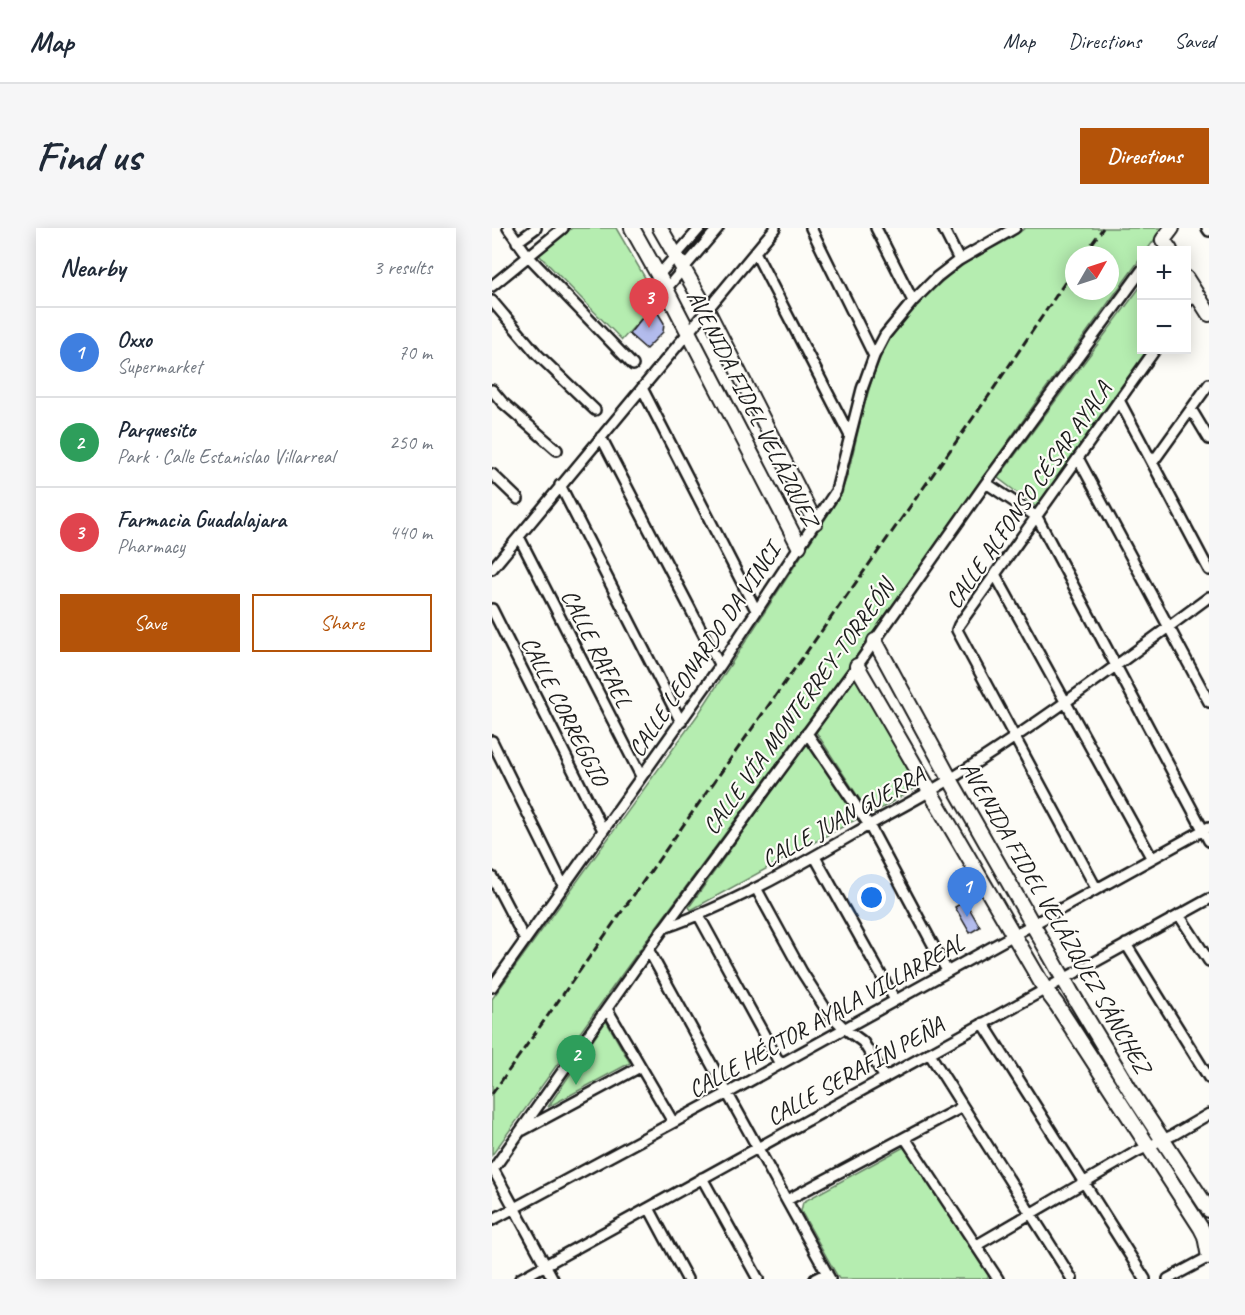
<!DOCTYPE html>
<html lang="en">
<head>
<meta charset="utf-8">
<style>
  :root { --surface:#fff; --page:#f6f6f7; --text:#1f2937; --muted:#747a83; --line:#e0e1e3; --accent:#b45309 }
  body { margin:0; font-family:Caveat,sans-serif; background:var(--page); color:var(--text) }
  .controls { position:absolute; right:18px; top:18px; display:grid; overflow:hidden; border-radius:0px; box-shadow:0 3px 15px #0003 }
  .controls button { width:54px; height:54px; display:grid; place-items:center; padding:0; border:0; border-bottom:2px solid var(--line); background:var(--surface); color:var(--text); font:30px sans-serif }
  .compass { position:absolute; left:573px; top:18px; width:54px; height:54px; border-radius:50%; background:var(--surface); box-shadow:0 3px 15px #0003; rotate:51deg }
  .you { position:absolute; left:380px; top:670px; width:21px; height:21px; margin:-15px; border:4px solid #fff; border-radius:50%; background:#1a73e8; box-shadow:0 0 0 9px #1a73e833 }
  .badge { display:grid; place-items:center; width:39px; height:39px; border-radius:50%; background:var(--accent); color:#fff; font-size:20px; font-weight:700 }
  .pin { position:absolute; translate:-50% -50px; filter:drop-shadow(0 2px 3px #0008) }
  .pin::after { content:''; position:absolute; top:32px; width:21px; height:18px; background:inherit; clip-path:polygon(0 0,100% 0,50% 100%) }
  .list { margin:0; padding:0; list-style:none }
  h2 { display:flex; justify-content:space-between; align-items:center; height:78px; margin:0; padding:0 24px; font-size:26px }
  h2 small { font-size:20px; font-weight:400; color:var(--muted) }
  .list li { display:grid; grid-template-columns:39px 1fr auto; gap:18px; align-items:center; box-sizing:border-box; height:90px; padding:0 24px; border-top:2px solid var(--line) }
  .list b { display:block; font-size:22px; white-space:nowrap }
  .list p { margin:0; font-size:20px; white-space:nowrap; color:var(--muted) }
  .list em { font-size:20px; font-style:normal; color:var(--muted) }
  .actions { display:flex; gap:12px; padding:18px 24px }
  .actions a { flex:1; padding:14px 0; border:2px solid var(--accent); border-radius:0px; text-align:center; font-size:21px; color:var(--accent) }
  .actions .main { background:var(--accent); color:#fff }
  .map { position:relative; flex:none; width:717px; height:1051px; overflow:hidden; border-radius:0px }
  header { display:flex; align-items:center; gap:36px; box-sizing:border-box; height:84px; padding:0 30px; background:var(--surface); border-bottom:2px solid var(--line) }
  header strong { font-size:28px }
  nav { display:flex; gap:33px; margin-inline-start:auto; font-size:21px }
  .intro { display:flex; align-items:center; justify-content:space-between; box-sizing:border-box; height:144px; padding:0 36px }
  h1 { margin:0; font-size:42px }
  .button { padding:15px 27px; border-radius:0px; background:var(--accent); color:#fff; font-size:21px; font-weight:700 }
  main { display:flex; gap:36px; padding:0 36px }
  aside { flex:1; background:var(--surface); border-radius:0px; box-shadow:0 3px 15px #0003 }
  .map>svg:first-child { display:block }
  .green { fill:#b5edb0; stroke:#688466; stroke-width:1.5; fill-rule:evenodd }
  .building { fill:#b3bced; stroke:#1c1c1c; stroke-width:1.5 }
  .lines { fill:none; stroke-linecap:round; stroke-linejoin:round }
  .street-casing { stroke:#1c1c1c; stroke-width:14 }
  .secondary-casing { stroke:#1c1c1c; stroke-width:18 }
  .street { stroke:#fdfcf7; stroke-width:9 }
  .secondary { stroke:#fdfcf7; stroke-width:14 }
  .rail { stroke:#1c1c1c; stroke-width:3; stroke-dasharray:9 4.5; stroke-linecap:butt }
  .labels { text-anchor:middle; stroke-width:4.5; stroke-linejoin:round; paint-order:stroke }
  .street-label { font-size:24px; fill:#1c1c1c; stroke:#fdfcf7 }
</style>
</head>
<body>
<header>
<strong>Map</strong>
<nav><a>Map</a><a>Directions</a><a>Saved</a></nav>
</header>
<div class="intro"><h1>Find us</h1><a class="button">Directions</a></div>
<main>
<aside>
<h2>Nearby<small>3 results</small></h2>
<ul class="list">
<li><span class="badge" style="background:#3f7fe0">1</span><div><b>Oxxo</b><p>Supermarket</p></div><em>70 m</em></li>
<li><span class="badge" style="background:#2e9e5b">2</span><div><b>Parquesito</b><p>Park · Calle Estanislao Villarreal</p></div><em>250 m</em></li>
<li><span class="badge" style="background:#e0444e">3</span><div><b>Farmacia Guadalajara</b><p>Pharmacy</p></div><em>440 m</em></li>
</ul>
<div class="actions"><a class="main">Save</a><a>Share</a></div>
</aside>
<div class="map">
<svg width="717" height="1051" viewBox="0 0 717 1051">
  <rect width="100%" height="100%" fill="#fdfcf7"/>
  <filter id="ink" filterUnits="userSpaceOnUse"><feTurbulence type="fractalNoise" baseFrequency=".0167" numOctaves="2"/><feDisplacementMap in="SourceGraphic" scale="12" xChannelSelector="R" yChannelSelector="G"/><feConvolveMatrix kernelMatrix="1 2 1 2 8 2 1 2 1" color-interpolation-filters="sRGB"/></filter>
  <g filter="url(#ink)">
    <path class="green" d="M80,0h44l42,72 -36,40 -83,-85z
      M533,0h138l-16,22h-5l-1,8 -105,144 -186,263 -199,269 -159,221v-156l207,-286 136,-209c12,-20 15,-39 20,-60 7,-30 14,-60 26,-88 14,-34 61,-79 93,-98 17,-10 36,-17 51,-30zM582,27h36v36h-36z
      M649,58l1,64h5l-111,157 -38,-29z
      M364,447l61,112 -47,28 -54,-83z
      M314,516l5,1 47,71 -1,3 -166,91 -2,-3z
      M114,793l24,42 -82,44z
      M412,919l86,126 -3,6h-148l-38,-68 2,-9z"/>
    <path class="building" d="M161,77l11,18 -1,9 -17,17 -17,-15z
      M473,673l15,26 -10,6 -15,-26z"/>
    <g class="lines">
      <defs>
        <path id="street" d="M16,0l21,29 104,108
          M319,0l63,128
          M384,0l37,73
          M451,0l16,32
          M715,0l2,3
          M25,14l19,-14
          M263,24l95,184
          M166,48l42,-48
          M0,58l71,-58
          M174,61l52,-61
          M0,73l45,53 58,56
          M694,76l9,-13
          M150,160l114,222
          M0,162l10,12 55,48
          M627,172l90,170
          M699,181l18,30
          M109,209l119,229
          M586,230l131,244
          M661,234l56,-78
          M0,246l26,25
          M494,255l51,34 172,324
          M68,257l121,237
          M27,309l122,239
          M0,341l283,-341
          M504,348l155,281
          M0,381l111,221
          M315,505l62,92 78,146
          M0,513l71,144
          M323,629l80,143
          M0,649l33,63
          M264,660l46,84 25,39 17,17 19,14 22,36
          M604,660l-139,-258 2,-5 196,-275
          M687,687l30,46
          M207,688l81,148
          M172,700c67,-23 129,-59 191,-95 31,-18 63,-34 94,-53 90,-56 175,-120 260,-183
          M634,716l83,134
          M157,723l181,328
          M0,759l228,-321 116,-175 26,-102 12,-33 11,-21 28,-34 24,-24 22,-17 56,-32
          M115,781l66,113
          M491,795l162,256
          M437,825l143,226
          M31,902l117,-63
          M413,910l93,141
          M1,941l60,110
          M0,943l172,-243 193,-262 129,-183 156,-213
          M210,950l56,101
          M295,972l175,-93
          M157,980l38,71
          M0,992l236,-127 481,-266
          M485,1017l159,-93 37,-17 36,-21
          M28,1051l689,-380
          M323,1051l12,-6
          M676,1051l41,-22"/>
        <path id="secondary" d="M140,0l34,61 133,257
          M168,0l47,82 108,212
          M678,22l-7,-10 9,-12
          M694,50l23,36
          M383,413l75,138 121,213 62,103 76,115
          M365,438l188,323 12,16 144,223 4,8 4,21"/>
      </defs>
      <use href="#street" class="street-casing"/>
      <use href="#secondary" class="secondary-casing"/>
      <use href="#street" class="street"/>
      <use href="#secondary" class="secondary"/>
      <path class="rail" d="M592,27l19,-27
        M0,866l496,-697 86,-128"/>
    </g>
  </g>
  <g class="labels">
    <g class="street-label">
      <text transform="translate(261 180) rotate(63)" y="8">AVENIDA FIDEL VELÁZQUEZ</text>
      <text transform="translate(536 267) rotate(-55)" y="8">CALLE ALFONSO CÉSAR AYALA</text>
      <text transform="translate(105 420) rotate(63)" y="8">CALLE RAFAEL</text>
      <text transform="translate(212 422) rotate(-56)" y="8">CALLE LEONARDO DA VINCI</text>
      <text transform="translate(306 479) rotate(-54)" y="8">CALLE VÍA MONTERREY-TORREÓN</text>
      <text transform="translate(73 483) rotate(63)" y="8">CALLE CORREGGIO</text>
      <text transform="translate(351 589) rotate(-29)" y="8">CALLE JUAN GUERRA</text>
      <text transform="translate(564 689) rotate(60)" y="8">AVENIDA FIDEL VELÁZQUEZ SÁNCHEZ</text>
      <text transform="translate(334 788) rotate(-29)" y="8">CALLE HÉCTOR AYALA VILLARREAL</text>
      <text transform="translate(363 843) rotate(-29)" y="8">CALLE SERAFÍN PEÑA</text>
    </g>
  </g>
</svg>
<div class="controls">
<button>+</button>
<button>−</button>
</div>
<svg class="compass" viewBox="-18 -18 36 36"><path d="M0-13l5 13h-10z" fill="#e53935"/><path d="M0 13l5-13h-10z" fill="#747a83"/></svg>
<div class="you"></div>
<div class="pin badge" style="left:475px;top:689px;background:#3f7fe0">1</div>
<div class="pin badge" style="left:84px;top:857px;background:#2e9e5b">2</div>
<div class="pin badge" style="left:157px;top:100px;background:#e0444e">3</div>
</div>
</main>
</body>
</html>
